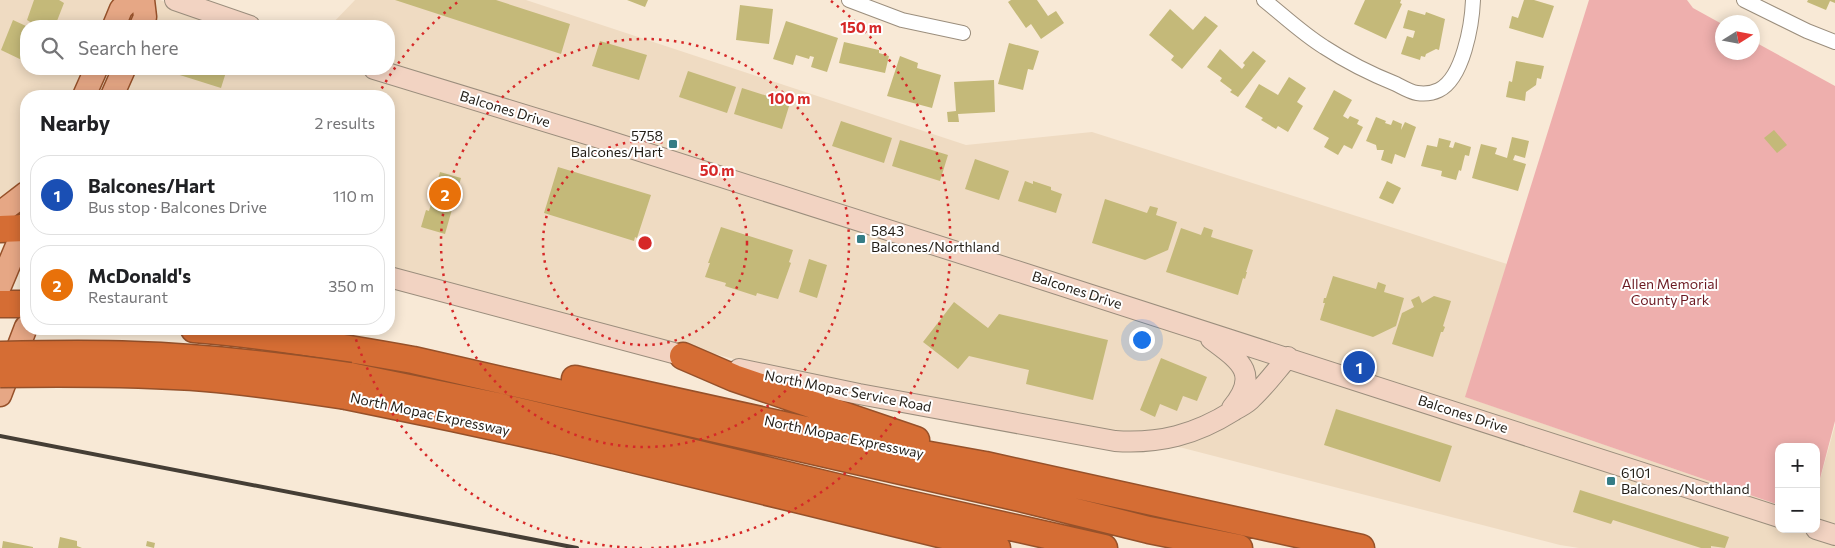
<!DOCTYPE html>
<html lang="en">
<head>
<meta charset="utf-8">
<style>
  :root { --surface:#fff; --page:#f2f2f2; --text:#202124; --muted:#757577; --line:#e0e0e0; --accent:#0b8043 }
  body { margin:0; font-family:Commissioner,sans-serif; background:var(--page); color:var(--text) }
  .controls { position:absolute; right:15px; bottom:15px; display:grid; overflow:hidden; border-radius:10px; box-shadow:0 2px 12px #0003 }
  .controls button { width:45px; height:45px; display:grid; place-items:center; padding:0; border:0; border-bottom:1px solid var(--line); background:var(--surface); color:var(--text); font:25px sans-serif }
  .compass { position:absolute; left:1715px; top:15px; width:45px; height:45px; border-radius:50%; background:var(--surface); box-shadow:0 2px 12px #0003; rotate:79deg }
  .you { position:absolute; left:1141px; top:339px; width:18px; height:18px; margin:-12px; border:4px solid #fff; border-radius:50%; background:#1a73e8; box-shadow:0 0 0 8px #1a73e833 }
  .badge { display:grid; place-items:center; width:32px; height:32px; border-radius:50%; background:var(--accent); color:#fff; font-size:16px; font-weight:700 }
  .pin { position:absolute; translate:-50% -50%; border:2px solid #fff; box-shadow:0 1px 5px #0006 }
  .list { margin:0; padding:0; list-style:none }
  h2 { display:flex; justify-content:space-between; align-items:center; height:65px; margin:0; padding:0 20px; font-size:21px }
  h2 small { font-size:16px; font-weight:400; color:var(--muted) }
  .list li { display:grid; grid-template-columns:32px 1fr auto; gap:15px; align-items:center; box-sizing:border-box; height:80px; margin:0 10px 10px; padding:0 10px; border:1px solid var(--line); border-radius:20px }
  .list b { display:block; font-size:19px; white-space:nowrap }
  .list p { margin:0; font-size:16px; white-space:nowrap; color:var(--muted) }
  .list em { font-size:16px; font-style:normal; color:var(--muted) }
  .icon { flex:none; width:28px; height:28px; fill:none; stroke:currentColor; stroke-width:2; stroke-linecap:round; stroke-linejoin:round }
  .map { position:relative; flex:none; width:1835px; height:548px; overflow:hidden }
  .search { position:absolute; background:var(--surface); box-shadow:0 2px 12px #0003; left:20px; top:20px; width:375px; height:55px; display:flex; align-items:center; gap:12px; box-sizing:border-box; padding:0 18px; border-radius:20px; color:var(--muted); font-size:19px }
  .panel { position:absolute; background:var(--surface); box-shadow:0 2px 12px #0003; left:20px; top:90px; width:375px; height:245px; border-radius:20px }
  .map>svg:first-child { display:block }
  .built { fill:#efdbc2 }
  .green { fill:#eeafad }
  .building { fill:#c4b979 }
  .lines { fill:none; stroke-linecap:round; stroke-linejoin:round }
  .street-casing { stroke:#9b8e7d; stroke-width:16 }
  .secondary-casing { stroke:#9b8e7d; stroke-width:22 }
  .primary-casing { stroke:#96512a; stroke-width:25 }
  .highway-casing { stroke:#96512a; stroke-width:29 }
  .street { stroke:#fff; stroke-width:14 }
  .secondary { stroke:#f2d3c2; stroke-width:20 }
  .primary { stroke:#e6a785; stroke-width:22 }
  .highway { stroke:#d56d34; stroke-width:26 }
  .rail { stroke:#453e35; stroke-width:4 }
  .highway-bridge-casing { stroke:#96512a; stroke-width:29; stroke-linecap:butt }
  .highway-bridge { stroke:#d56d34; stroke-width:26 }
  .ring { fill:none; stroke:#d62828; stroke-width:2.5; stroke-dasharray:2.5 5 }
  .poi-dot { fill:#357d86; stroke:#fff; stroke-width:2 }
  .labels { text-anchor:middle; stroke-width:4; stroke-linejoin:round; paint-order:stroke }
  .street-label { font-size:14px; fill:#221d16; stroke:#fff }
  .poi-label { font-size:14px; fill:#221d16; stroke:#fff; text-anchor:start }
  .park-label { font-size:14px; fill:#6b1921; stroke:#fff }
  .centre { fill:#d62828; stroke:#fff; stroke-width:2.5 }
  .ring-label { font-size:15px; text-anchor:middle; font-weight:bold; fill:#d62828; stroke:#fff; stroke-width:4; stroke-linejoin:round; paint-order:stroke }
</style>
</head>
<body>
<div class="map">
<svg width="1835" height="548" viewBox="0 0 1835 548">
  <rect width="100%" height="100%" fill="#f8e9d6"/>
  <path class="built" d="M0,0h160l69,26h-203v43h363v-43h-59l25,-26h171l440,145 126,-13 415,132 -41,133 313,108v24h37v-35l19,-69v123h-256l-19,-3 -377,-97 -80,-17 -350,-67 -364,-96v-172h-363v125h-26z"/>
  <path class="green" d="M1589,0h98l6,8 29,16v28h30l1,-11 82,45v335l-19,73v-47h-37v58l-314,-108z"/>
  <path class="building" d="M34,0h25l5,3 -9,23h-21l1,-1 -8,-5z
    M395,0h101l74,24 -9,30z
    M627,0h21l-3,7z
    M1011,0h26l11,16 8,-5 8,12 -23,16 -10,-15 -5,4 -18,-26z
    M1365,0h36l-1,3 2,1 -16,35 -32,-15z
    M1524,0h10l20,6 -11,32 -34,-10 3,-12 6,2z
    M1808,0h27v3l-5,-2 -4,9 -19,-8z
    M740,5l33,4 -4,35 -33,-4z
    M1170,9l23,21 12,-14 13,10 -36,43 -11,-9 3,-4 -25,-21z
    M1408,10l17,5 1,-3 19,7 -6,31 -3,-1 -10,5 -1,3 -4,-1 -1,4 -19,-6 6,-18 6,2 2,-7 -12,-3z
    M13,20l13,6v36l-25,-12z
    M786,21l52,17 -11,34 -16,-5 3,-10 -4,-1 -1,3 -13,-4 -3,10 -20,-6z
    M600,41l47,14 -8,25 -47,-14z
    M844,42l35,8v3l10,3 -4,17 -46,-10z
    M1009,43l30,8 -6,19 -5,-1 -5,21 -25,-6z
    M1220,49l22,20 3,-4 -2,-2 10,-12 13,10 -28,36 -8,-5 2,-2 -12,-9 2,-3 -15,-11z
    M900,56l18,7 -1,5 24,7 -9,33 -45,-12z
    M1516,61l28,5 -3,13 -4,-1 -1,7 -10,7 -1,9 -19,-4 3,-16 3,1z
    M168,69h59l-6,19 -54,-17z
    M688,71l48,16 -9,26 -48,-16z
    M1289,77l17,11 -9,14 6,4 -15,26 -10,-6 -2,3 -15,-9 2,-2 -18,-11 14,-23 19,11z
    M994,80l1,32 -37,2 1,8h-11l-1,-10 9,-1 -2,-29z
    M742,88l48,15 -8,26 -48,-15z
    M1334,90l18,10 -9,16 5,3 2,-3 9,4 -2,4 6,3 -11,22 -8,-4 -6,10 -14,-8 5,-9 -16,-9z
    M1376,117l10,4 -1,2 6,2 2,-5 9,4 -1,6 4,-8 11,5 -11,31 -10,-4 -3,10 -11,-4 3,-10h-7l-1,-5 -10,-4z
    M841,121l51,17 -8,25 -52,-17z
    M1774,130l13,15 -10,8 -13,-15z
    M1512,137l17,4 -4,17 -10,-3 -2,5 13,4 -8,27 -46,-13 9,-34 16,4 -2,6 12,4z
    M1439,138l12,3 -2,6 4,1 2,-6 16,5 -2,9 -4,-1 -4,16 -2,-1 -3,10 -15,-4 1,-5 -21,-5 6,-21 10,2z
    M900,140l48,15 -8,26 -48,-15z
    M975,159l34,12 -10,29 -34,-11z
    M558,167l93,28 -14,43 -2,-1 -1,4 -90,-28z
    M440,172l21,6 -16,56 -24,-7 5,-17 3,1z
    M1025,181l8,3v-3l18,6v3l11,4 -6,19 -38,-12z
    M1387,181l14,7 -8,16 -14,-6z
    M1105,199l42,14 3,-7 8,2 -2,7 21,7 -9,28 -23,10 -53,-17z
    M721,227l72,23 -4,12 2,1 -13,36 -21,-6 -1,3 -31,-10 1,-3 -21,-6 5,-14h-2z
    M1204,227l9,3 -2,7 42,13 -7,22h1l-2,7 -2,-1 -5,17 -72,-23 15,-44 20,7z
    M809,259l18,6 -10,33 -18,-6z
    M1333,276l43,13 2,-7 8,3 -2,7 20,6 -8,28 -23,11 -53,-17 5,-17h-2l1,-5h2z
    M1419,296l3,7 12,-7 17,5 -8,25 2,1 -2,5h-2l-8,25 -41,-13 10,-31 12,-6 -3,-7z
    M954,302l34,26 11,-14 109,26 -15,60 -67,-16 3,-14 -60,-14 -11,13 -35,-27z
    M1161,358l46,19 -10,24 -14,-5 -6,15 -17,-7 -5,13 -15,-7z
    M1336,409l116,37 -12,36 -116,-37z
    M1580,490l149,47 -4,11 -14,-2v2h-10l-88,-28 -2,4 -38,-12z
    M60,537l17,4v5l5,2h-24z
    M3,541l30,6v1h-31z
    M147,541l8,2 -1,5 -8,-2z"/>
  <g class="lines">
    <defs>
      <path id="street" d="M849,0l53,20 61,13
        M1264,0c20,16 39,34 60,47 23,15 47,27 72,37 6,3 14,8 21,9 7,1 16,0 22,-3 24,-12 33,-65 34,-90
        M1744,0l63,31 28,11"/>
      <path id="secondary" d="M175,0l75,26
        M374,69l219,67 433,138 753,243
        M389,277l307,82
        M1211,339c28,21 50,34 21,69
        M739,369l120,25 256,47c44,3 80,-6 118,-30 6,-4 14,-7 19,-13 13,-12 24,-27 36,-41
        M1816,529l19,6"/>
      <path id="primary" d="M114,26l7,-17 9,-9
        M141,26l4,-9 -2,-17
        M84,96l12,-27
        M112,96l12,-27
        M0,213l26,-20
        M0,286l26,-62
        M0,395l26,-68"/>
      <path id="highway" d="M0,229l25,-1
        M0,304h26
        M194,329c74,6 146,18 219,31l611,139 125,31 90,18
        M683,356l51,22 182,62
        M350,376l147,30 394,94 213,48
        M575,379l299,66 111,20 376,83
        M346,396l107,22 101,22 443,108"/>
    </defs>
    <use href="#street" class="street-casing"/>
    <use href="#secondary" class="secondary-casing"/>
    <use href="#primary" class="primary-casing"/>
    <use href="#highway" class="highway-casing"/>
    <use href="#street" class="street"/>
    <use href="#secondary" class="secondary"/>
    <use href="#primary" class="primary"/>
    <use href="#highway" class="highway"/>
    <path class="rail" d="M0,436l577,112"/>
    <defs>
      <path id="highway-bridge" d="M0,355c45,-1 89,-2 134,0 72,2 145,11 216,21
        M0,374c69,-1 138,-1 206,4 47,4 94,11 140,18"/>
    </defs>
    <use href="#highway-bridge" class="highway-bridge-casing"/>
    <use href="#highway-bridge" class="highway-bridge"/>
  </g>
  <g class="ring">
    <circle cx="645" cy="243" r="102"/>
    <circle cx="645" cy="243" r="204"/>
    <path d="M642 548A305 305 0 0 1 353 330M378 95A305 305 0 0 1 459 1M831 1A305 305 0 0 1 648 548"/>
  </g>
  <g class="poi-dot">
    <rect x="668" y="139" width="10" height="10" rx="2.5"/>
    <rect x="856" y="234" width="10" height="10" rx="2.5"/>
    <rect x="1606" y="476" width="10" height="10" rx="2.5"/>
  </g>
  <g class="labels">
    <g class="street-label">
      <text transform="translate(505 109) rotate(17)" y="5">Balcones Drive</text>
      <text transform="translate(1077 290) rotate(18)" y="5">Balcones Drive</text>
      <text transform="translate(848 391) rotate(11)" y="5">North Mopac Service Road</text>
      <text transform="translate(430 414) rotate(12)" y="5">North Mopac Expressway</text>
      <text transform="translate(1463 414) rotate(18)" y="5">Balcones Drive</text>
      <text transform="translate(844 437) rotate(12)" y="5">North Mopac Expressway</text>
    </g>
    <g class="poi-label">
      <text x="663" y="141" text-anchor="end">5758<tspan x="663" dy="16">Balcones/Hart</tspan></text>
      <text x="871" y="236">5843<tspan x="871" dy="16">Balcones/Northland</tspan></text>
      <text x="1621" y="478">6101<tspan x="1621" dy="16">Balcones/Northland</tspan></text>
    </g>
    <g class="park-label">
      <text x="1670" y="289">Allen Memorial<tspan x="1670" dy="16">County Park</tspan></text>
    </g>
  </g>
  <circle cx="645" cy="243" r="8" class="centre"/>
  <g class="ring-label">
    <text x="861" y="33">150 m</text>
    <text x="789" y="104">100 m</text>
    <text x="717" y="176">50 m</text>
  </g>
</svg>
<div class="controls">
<button>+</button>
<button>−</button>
</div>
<svg class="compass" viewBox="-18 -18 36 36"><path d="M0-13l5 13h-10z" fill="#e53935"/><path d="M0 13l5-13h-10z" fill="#757577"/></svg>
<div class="you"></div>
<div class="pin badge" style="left:1359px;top:367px;background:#1a4fb4">1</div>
<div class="pin badge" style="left:445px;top:194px;background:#e8710a">2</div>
<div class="search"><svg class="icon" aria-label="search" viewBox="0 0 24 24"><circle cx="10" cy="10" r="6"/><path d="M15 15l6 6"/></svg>Search here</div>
<section class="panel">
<h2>Nearby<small>2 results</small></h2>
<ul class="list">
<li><span class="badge" style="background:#1a4fb4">1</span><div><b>Balcones/Hart</b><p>Bus stop · Balcones Drive</p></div><em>110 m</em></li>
<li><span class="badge" style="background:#e8710a">2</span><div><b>McDonald's</b><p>Restaurant</p></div><em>350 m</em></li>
</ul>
</section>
</div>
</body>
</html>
